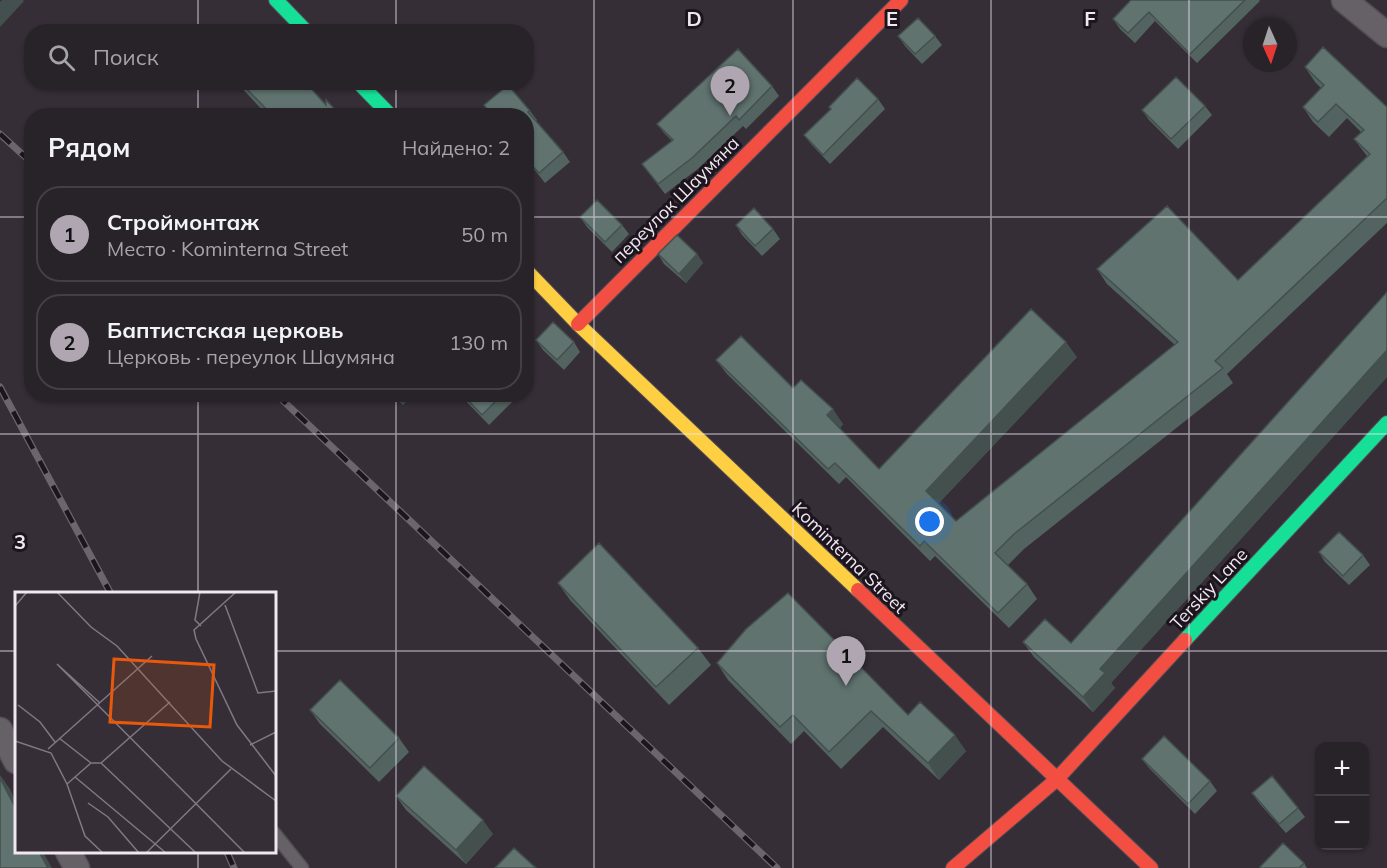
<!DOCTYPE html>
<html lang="ru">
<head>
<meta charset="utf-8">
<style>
  :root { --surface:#282229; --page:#302a31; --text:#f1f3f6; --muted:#a5a4a8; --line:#443f46; --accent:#afa6b1 }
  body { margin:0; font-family:Mulish,sans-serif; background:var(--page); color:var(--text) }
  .controls { position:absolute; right:18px; bottom:18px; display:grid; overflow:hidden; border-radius:12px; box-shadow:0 2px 4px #0004 }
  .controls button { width:54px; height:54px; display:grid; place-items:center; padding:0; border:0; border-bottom:2px solid var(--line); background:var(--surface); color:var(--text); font:30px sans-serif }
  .compass { position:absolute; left:1243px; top:18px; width:54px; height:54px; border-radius:50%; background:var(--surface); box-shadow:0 2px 4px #0004; rotate:177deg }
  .you { position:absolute; left:930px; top:522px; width:21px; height:21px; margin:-15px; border:4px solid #fff; border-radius:50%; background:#1a73e8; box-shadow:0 0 0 9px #1a73e833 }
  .badge { display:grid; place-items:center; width:39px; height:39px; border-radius:50%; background:var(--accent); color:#111; font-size:20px; font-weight:700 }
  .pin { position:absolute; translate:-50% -50px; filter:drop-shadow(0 2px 3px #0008) }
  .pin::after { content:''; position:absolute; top:32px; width:21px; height:18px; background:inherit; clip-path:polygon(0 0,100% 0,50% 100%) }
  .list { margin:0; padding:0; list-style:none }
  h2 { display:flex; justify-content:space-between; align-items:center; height:78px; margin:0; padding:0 24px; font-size:26px }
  h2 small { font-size:20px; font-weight:400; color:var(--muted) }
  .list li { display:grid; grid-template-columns:39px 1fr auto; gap:18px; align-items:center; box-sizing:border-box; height:96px; margin:0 12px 12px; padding:0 12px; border:2px solid var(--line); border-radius:24px }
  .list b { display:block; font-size:22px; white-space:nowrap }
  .list p { margin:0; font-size:20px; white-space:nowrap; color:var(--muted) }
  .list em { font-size:20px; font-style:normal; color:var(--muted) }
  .icon { flex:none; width:33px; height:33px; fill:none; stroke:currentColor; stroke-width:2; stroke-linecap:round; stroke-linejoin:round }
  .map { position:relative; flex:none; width:1387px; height:868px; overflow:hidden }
  .search { position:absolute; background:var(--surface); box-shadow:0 2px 4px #0004; left:24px; top:24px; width:510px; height:66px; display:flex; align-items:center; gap:15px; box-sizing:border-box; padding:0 21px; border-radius:24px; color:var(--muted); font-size:22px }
  .panel { position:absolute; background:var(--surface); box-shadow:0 2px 4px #0004; left:24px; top:108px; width:510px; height:294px; border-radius:24px }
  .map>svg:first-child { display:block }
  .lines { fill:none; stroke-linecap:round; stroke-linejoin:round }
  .lane-casing { stroke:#544d55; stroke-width:15 }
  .street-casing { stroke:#544d55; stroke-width:27 }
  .fast-casing { stroke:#544d55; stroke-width:16 }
  .slow-casing { stroke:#544d55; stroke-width:16 }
  .jam-casing { stroke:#544d55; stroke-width:16 }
  .lane { stroke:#666167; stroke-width:12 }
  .street { stroke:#666167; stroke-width:24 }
  .fast { stroke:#16e098; stroke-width:14 }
  .slow { stroke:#ffcf43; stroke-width:14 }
  .jam { stroke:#f24e42; stroke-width:14 }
  .rail-casing { stroke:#6c656d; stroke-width:7 }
  .rail { stroke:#1c151d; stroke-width:4.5; stroke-dasharray:14; stroke-linecap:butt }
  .wall { fill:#53635f }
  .shaded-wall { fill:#43504e }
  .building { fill:#60736f; stroke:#43504e; stroke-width:1.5 }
  .grid { fill:none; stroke:#f0e7f2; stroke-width:1.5; stroke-opacity:0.55 }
  .labels { text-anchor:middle; stroke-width:6; stroke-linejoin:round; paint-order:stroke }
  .street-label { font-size:18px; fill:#f0e7f2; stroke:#1c151d }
  .inset-road { fill:none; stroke:#807882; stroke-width:1.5 }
  .view { fill:#e8590c; fill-opacity:0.15; stroke:#e8590c; stroke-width:3 }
  .inset-edge { fill:none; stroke:#f0e7f2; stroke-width:3 }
  .grid-label { font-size:20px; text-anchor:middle; font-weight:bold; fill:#f0e7f2; stroke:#1c151d; stroke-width:6; stroke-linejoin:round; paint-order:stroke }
</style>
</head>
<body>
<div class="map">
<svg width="1387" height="868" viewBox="0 0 1387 868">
  <rect width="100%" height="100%" fill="#362e37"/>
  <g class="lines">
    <defs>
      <path id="lane" d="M274,833l28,35"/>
      <path id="street" d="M1344,0l43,35
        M0,730l16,31
        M68,852l9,16"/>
      <path id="fast" d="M276,0l31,32
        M358,82l33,34
        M1185,640l202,-217"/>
      <path id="slow" d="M526,270l52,54 280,266"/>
      <path id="jam" d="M578,324l323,-324
        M858,590l293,278
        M953,868l103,-88 129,-140"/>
    </defs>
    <use href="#lane" class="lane-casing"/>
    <use href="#street" class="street-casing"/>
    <use href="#fast" class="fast-casing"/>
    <use href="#slow" class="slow-casing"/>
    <use href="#jam" class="jam-casing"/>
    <use href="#lane" class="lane"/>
    <use href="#street" class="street"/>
    <use href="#fast" class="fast"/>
    <use href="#slow" class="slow"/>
    <use href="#jam" class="jam"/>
    <defs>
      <path id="rail" d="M0,134l32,29
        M0,387l111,207
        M276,394l501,474
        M227,852l7,16"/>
    </defs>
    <use href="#rail" class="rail-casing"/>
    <use href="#rail" class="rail"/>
  </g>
  <path class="wall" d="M1131,0h128l1,1 -63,62 -42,-42 -20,22 -15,-14 -7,-10z
    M898,36h37l7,9 -20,19 -17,-18z
    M1305,67l82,40v116l-160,151 6,9 -209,166 -17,17 20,18 10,15 -28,29 -74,-72 -5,5 -84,-84 -7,7 -112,-110 -11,-14 77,28 50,36 -3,4 39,41 198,-112 -139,147 18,17 219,-176 -68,-61 -10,-15 141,11 129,-124 -13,-17 7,-7 -14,-14 -18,19 -16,-15 -10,-15 18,-19 -6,-6z
    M236,82h69l21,23 15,11h-73z
    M772,86l7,10 -33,33 -3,-3 -44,42 -34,26 -23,-30 30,-23 -8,-8 -7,-9z
    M878,99l7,10 -55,55 -19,-20 -7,-9 26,-25 -1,-3z
    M484,105l46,6 7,9 -1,1 27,31 7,10 -25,21 -19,-24v-43h-35z
    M1205,106l7,9 -34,34 -29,-29 -7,-10z
    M580,217l42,8 7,9 -17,18 -25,-25z
    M736,225l37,4 7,10 -18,17 -20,-21z
    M658,254h39l6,9 -17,20 -22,-19z
    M1387,292v85l-276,306 4,5 -22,24 -59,-55 -11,-15 48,1z
    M536,340l38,2 6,10 -16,18 -21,-20z
    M392,394h21l-10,11z
    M459,394h61l-31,31z
    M1319,552l44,3 7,10 -21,20 -24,-23z
    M558,583l140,65 13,17 -42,40 -99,-105z
    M717,663l191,52 58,36 -27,29 -56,-53 -42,42 -37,-38 -13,13 -63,-64z
    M310,710l89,28 10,14 -30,30 -59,-58z
    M1142,759l68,22 7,10 -22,23 -46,-46z
    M1252,793l46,15 7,9 -19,16 -27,-30z
    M396,796l97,38 -27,30 -60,-54z
    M1304,863l3,5h-47z"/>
  <path class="shaded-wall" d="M2,0h21l1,1 -24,26v-25z
    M697,254l6,9 -17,20 -7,-9z
    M1066,342l11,15 -141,149 -10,-15z
    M1387,350v27l-276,306 4,5 -22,24 -10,-15 17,-28z
    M396,394h17l-10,11z
    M833,409l10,15 -5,6 -11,-15z
    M955,735l11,16 -27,29 -11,-17z
    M0,775l10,14 6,13v7l-16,-31z
    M483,820l10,14 -27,30 -10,-14z
    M39,852h4l9,16h-4z"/>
  <path class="building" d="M1131,0h114l-55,54 -41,-42 -21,21 -15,-14z
    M918,18l17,18 -20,18 -17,-18z
    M1323,47l64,60v91l-172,163 8,7 -209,166 -19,19 32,31 -29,29 -74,-72 -4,5 -85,-83 -7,6 -112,-109 25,-24 52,52 8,-8 32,29 -6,6 52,54 152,-160 35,33 -140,149 30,30 222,-179 -81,-73 70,-63 71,74 132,-126 -16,-15 10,-9 -28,-26 -18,18 -15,-15 21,-22 -19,-18z
    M738,49l34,37 -33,34 -3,-4 -44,42 -34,26 -16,-20 31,-24 -16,-16z
    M1176,77l29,29 -34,33 -29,-29z
    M857,78l21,21 -55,56 -19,-20 27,-26 -2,-2z
    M240,82h65l21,23v-5l15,16h-68z
    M508,85l22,26 -2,1 35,40 -24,21 -13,-14 2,-3 -2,-2v-38h-33l-9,-11z
    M597,200l25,25 -17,17 -25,-25z
    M754,208l19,21 -18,17 -19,-21z
    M677,235l20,19 -18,20 -21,-20z
    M1387,292v58l-287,319 5,4 -22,24 -60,-55 22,-23 26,24z
    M553,322l21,20 -17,18 -21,-20z
    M462,394h41l-21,21z
    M1339,532l24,23 -20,21 -24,-24z
    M599,543l99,105 -42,39 -98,-104z
    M788,593l120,122 12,-13 35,33 -27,28 -57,-52 -42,41 -36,-37 -13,12 -63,-64 29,-34z
    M340,680l59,58 -29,30 -60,-58z
    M1164,736l46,45 -22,23 -46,-45z
    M424,766l59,54 -27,30 -60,-54z
    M1272,776l26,32 -19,16 -27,-31z
    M0,778l16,31v43h23l9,16h-48z
    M1283,843l21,20 -5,5h-38l-1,-1z
    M514,848l22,20h-41z"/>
  <path class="grid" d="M198,0v32M396,0v32M594,0v868M793,0v868M991,0v868M1189,0v868M198,82v34M396,82v34M0,217h32M526,217h861M198,394v200M396,394v474M0,434h1387M0,651h16M274,651h1113M198,852v16"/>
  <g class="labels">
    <g class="street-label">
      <text transform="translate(676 200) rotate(-45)" y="6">переулок Шаумяна</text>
      <text transform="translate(849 558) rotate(44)" y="6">Kominterna Street</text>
      <text transform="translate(1209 589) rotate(-47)" y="6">Terskiy Lane</text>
    </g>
  </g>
  <g transform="translate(15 592)">
    <rect width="261" height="261" fill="#362e37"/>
    <path class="inset-road" d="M42,0l34,35 26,19 105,115 54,40M185,0l-5,28 6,6M221,0l-42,38 2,9 41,86 39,51M210,13l33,88 18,-2M0,14l12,-14M85,111l-43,-39 188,189M3,113l22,17 15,20M44,146l32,25M0,149l36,12 16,31 18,52 18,17M235,153l26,-13M33,157l104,-93M86,171l95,90M60,185l91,76M52,192l24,-21h10l69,-61M73,211l20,14 31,36M131,261l85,-84"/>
    <path class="view" d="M99,67l100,6 -4,62 -100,-5z"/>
    <rect width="261" height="261" class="inset-edge"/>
  </g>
  <g class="grid-label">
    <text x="694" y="26">D</text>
    <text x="892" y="26">E</text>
    <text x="1090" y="26">F</text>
    <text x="20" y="549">3</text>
  </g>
</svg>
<div class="controls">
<button>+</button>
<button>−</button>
</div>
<svg class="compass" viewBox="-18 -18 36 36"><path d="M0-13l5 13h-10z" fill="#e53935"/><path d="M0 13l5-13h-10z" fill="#a5a4a8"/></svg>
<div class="you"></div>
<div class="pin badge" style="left:846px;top:686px">1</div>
<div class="pin badge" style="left:730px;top:116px">2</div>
<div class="search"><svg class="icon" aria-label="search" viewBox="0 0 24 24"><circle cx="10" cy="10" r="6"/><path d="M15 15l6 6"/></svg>Поиск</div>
<section class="panel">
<h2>Рядом<small>Найдено: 2</small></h2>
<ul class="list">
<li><span class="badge">1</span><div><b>Строймонтаж</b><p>Место · Kominterna Street</p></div><em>50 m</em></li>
<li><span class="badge">2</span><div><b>Баптистская церковь</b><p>Церковь · переулок Шаумяна</p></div><em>130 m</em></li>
</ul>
</section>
</div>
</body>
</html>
